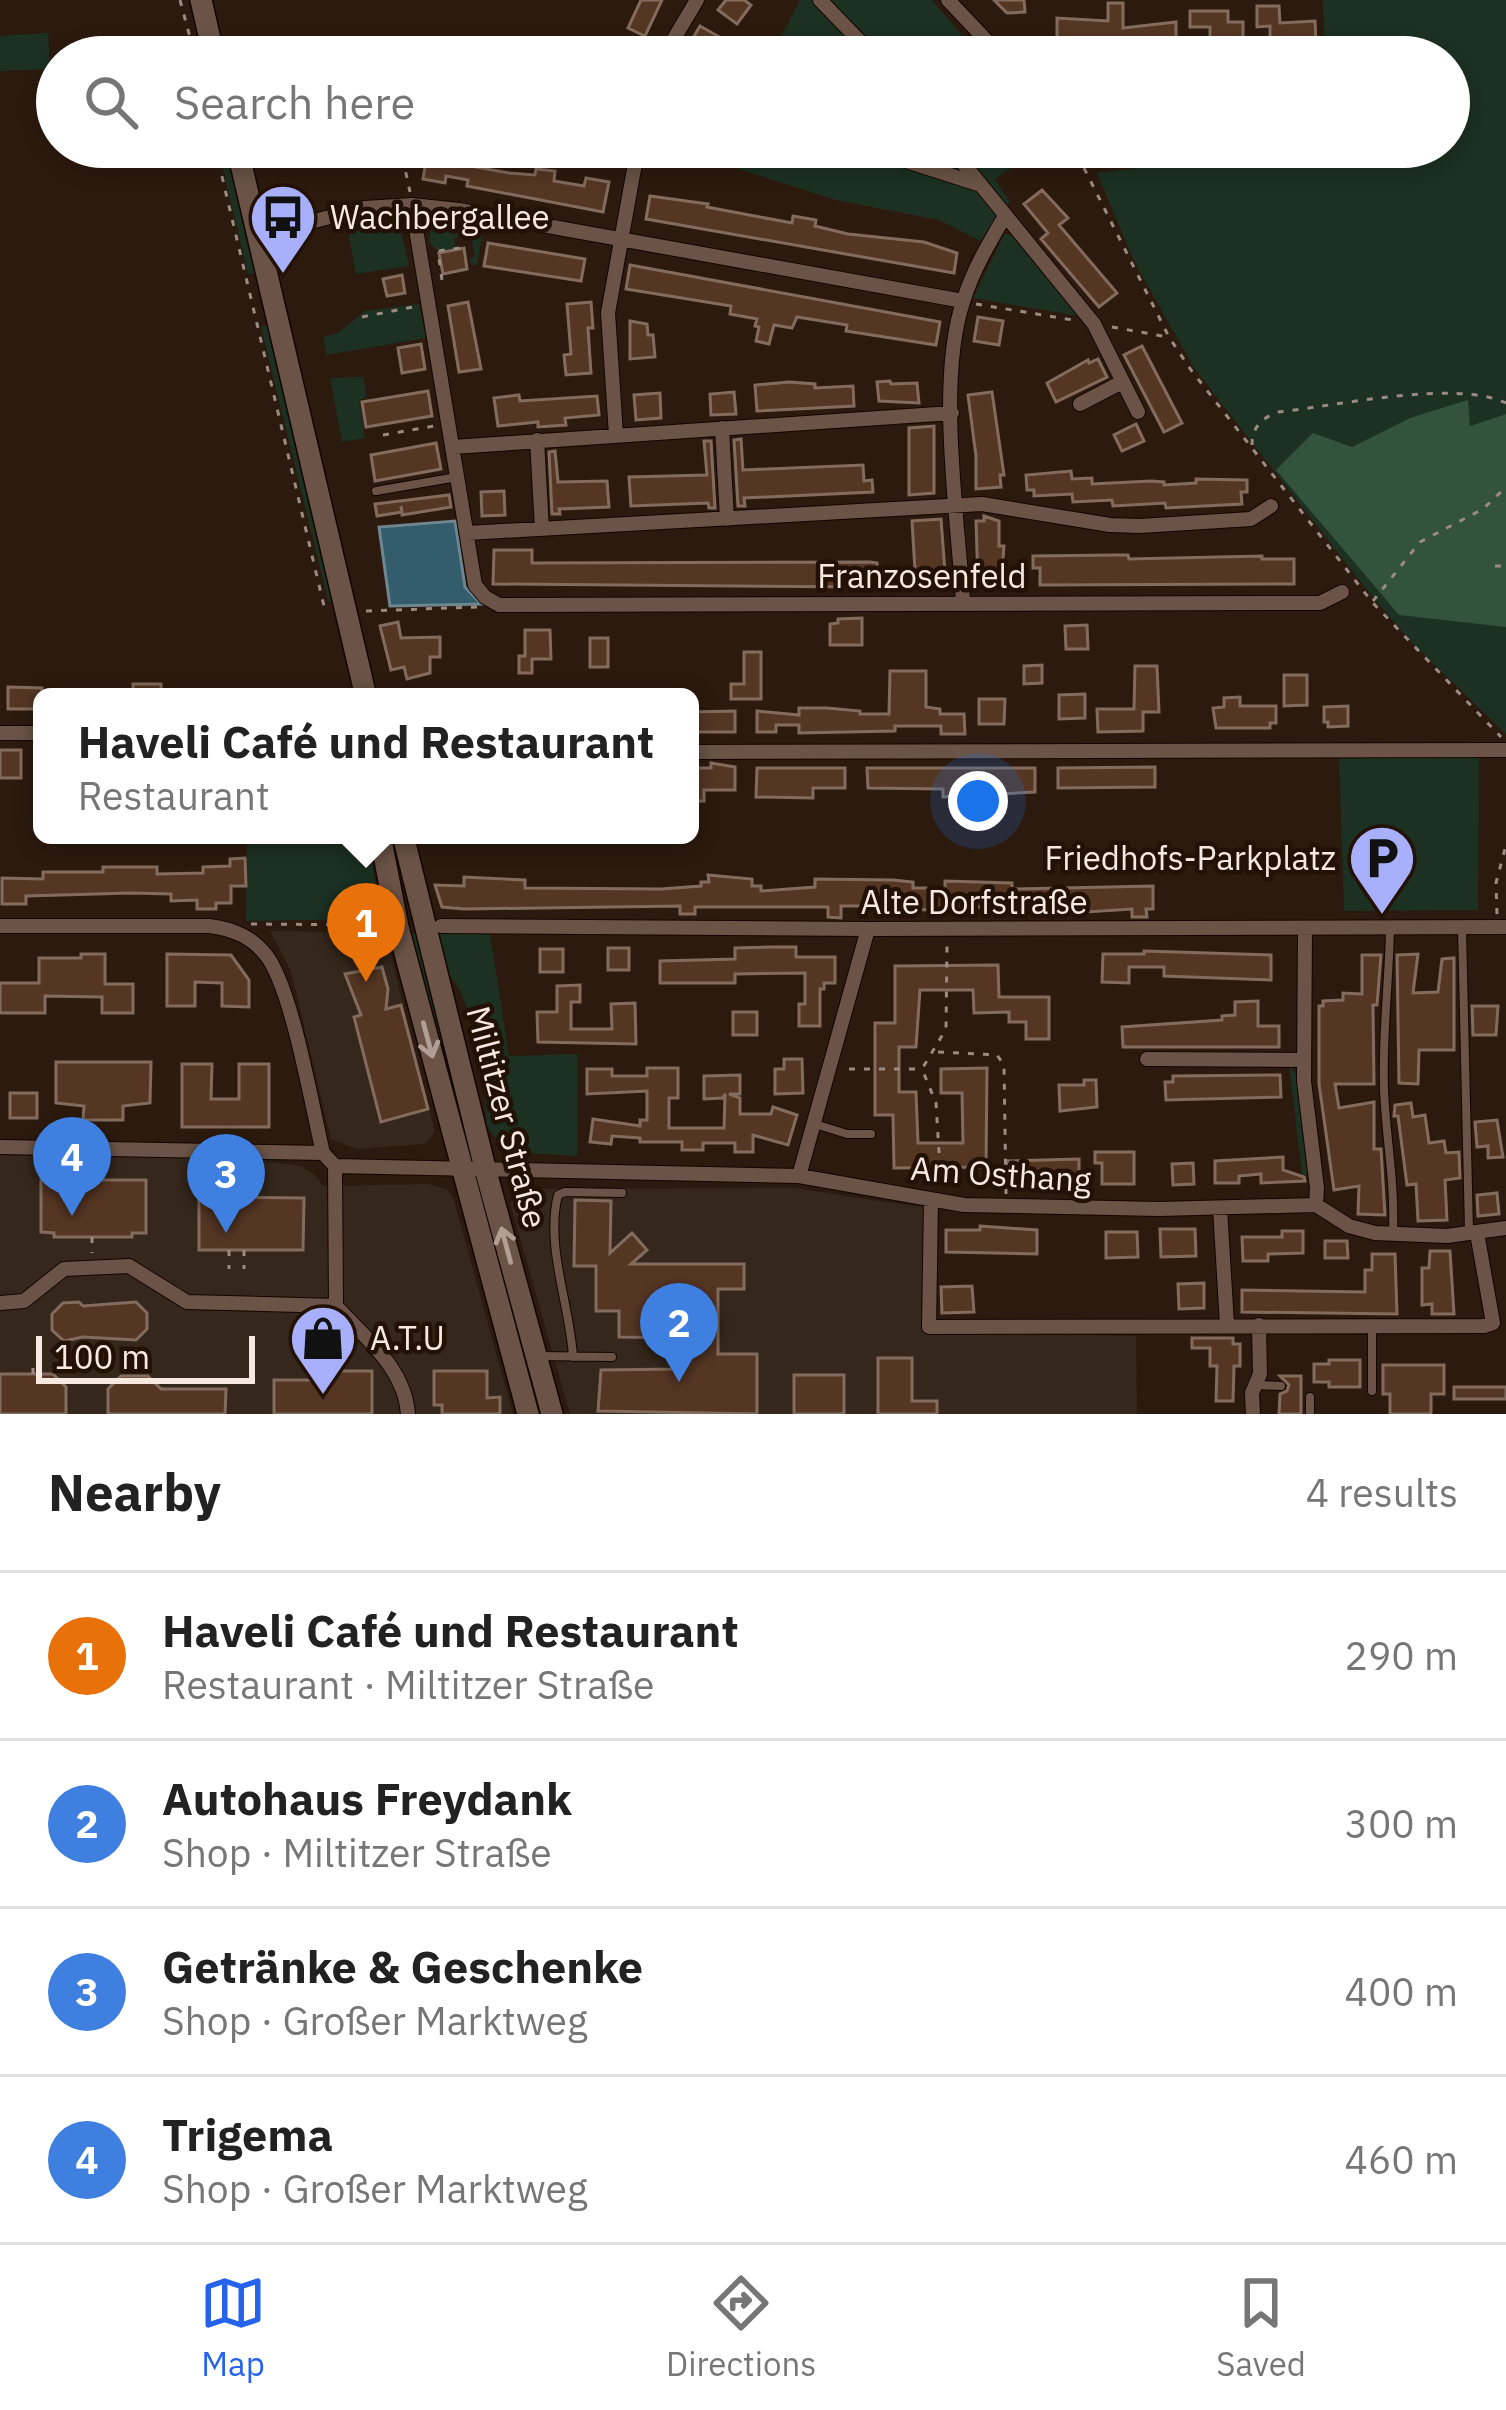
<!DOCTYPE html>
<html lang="en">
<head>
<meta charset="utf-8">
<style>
  :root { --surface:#fff; --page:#f6f6f6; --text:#222; --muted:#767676; --line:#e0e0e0; --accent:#2563eb }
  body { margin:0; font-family:"IBM Plex Sans",sans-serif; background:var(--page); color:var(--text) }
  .scale { position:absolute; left:36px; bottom:30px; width:219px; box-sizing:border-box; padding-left:12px; border:6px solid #f7e9e2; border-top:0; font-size:33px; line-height:42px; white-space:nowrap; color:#f7e9e2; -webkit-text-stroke:9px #231106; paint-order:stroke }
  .you { position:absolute; left:978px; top:801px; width:42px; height:42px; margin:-30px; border:9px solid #fff; border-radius:50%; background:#1a73e8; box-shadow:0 0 0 18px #1a73e833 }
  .badge { display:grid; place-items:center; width:78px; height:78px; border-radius:50%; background:var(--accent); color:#fff; font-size:39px; font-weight:700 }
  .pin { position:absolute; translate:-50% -99px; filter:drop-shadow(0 3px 6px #0008) }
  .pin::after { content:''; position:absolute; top:63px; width:42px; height:36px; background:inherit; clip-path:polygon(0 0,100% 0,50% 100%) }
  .popup { position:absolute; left:33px; top:688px; width:666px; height:156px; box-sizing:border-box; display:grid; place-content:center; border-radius:18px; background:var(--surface); filter:drop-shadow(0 3px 9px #0005); font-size:39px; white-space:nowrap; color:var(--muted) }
  .popup b { font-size:45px; color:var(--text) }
  .popup::after { content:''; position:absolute; left:50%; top:100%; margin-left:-24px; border:24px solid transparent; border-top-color:var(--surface) }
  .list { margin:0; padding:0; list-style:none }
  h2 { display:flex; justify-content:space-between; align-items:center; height:156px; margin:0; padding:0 48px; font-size:51px }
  h2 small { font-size:39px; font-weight:400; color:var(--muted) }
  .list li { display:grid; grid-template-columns:78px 1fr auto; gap:36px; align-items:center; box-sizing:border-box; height:168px; padding:0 48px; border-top:3px solid var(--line) }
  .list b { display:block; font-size:45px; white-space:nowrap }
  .list p { margin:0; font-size:39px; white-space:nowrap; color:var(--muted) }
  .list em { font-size:39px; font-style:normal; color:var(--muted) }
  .icon { flex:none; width:66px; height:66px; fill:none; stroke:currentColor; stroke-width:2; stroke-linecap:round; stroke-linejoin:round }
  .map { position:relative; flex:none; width:1506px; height:1414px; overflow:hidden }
  .search { position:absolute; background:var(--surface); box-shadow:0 6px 18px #0003; left:36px; right:36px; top:36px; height:132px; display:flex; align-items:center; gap:30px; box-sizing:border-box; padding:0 42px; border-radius:66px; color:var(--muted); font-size:45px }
  .sheet { height:828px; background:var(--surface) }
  nav { display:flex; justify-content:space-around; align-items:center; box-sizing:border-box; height:168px; border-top:3px solid var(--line); background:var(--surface); font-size:33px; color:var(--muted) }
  nav a { display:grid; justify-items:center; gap:6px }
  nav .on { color:var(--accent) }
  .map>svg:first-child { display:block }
  .commercial { fill:#35271b }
  .green { fill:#1c3122 }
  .forest { fill:#34533d }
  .water { fill:#335c6c; stroke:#6e868f; stroke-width:3 }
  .building { fill:#553623; stroke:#836c5e; stroke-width:3 }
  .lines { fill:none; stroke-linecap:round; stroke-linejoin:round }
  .lane-casing { stroke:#140500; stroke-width:10 }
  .street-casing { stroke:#140500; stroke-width:16 }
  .secondary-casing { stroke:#140500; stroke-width:24 }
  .path { stroke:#9b8b82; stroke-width:3; stroke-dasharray:6 9; stroke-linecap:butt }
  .lane { stroke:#6b5447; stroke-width:8 }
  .street { stroke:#6b5447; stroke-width:14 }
  .secondary { stroke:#6b5447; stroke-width:21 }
  .oneway { stroke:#b19e94 }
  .labels { text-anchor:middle; stroke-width:9; stroke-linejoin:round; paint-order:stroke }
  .poi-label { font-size:33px; fill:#f7e9e2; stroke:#231106; text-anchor:start }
  .street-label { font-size:33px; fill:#f7e9e2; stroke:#231106 }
</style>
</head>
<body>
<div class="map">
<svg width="1506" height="1414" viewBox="0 0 1506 1414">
  <rect width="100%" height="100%" fill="#2d1a0e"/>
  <path class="commercial" d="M270,931l115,2 50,199 -10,12 -68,5 -26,-10 -40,-168z
    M0,1155l191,1 108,9 16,10 8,11 105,-2 18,5 7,8 60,217h-513z
    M794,1188l132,20 -2,123 212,5 1,78h-567l-60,-211 16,-14z"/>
  <path class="green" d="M800,0h132l49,57h-210z
    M1323,0h183v734l-95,-92 -45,-53 -172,-221 -59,-105 -38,-90 206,-26h146v-90h-124z
    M48,33l2,36 -50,2v-35z
    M218,147h9l30,126 -9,1z
    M727,147h313l-45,32 15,23 -30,39 -41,-21 -103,-20 -113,-36z
    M399,223l10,43 -53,8 -8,-43z
    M441,223l42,8 -6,34h-6l-1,-7 5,-1 -4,-22 -17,3 1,8 5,2 -22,3 -9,-9 2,-14z
    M1005,233l13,6 60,77 -105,-18z
    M419,304l7,34 -100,17 -3,-18 15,-4 27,-22z
    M268,325l69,279 -9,-3 -67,-274z
    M363,377l4,20 -8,3 6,38 -23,4 -12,-64z
    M1479,755l-1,155 -134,1 -5,-155z
    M247,835h120l15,84 -136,2z
    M408,933l11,1 44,175 -4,1z
    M439,933l51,1 19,122 68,-2v102l-71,-4 -19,-26 -8,-82 -18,-52 -13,-19z
    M1289,1065l8,11 13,98 -8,1z"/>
  <path class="forest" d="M1468,400l2,26 36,-12v213l-107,-12 -123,-145 37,-37 39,14 58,-29z"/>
  <path class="water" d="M455,521l10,66 16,17 -91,2 -11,-79z"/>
  <path class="building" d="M641,0h21l-17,36 -17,-8z
    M726,0h18l7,5 -14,19 -19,-14z
    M994,0h30l1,12 -18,1z
    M1108,3h15v25l53,-6v23l-102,-3v7l-17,1v-32l51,3z
    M1257,6h22l1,17 35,-2 1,21 -32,1v9h-14v-26l-13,1z
    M1190,11h38v11h15v16h-33v-11h-20z
    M700,26l23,13 -10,18h-15l-12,-7z
    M427,155l44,5 -1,6 39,7 26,2 1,-6 19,2 -1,10 30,5 2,-8 23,4 -6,30 -136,-26 1,-6 -22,-4 -1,7 -22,-4z
    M1042,190l26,28 -9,7 58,68 -18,14 -58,-68 7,-6 -24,-29z
    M650,196l58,8 -1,3 85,16 1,-7 23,4 -1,6 33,8 76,8 33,11 -3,20 -308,-54z
    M488,243l97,16 -4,22 -97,-15z
    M464,248l3,21 -24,5 -4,-21z
    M630,265l310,57 -4,23 -90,-14 1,-6 -50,-8 -5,11 -18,-3 -5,19 -13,-3 3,-14 -4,-1 2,-7 -27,-5 1,-8 -105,-17z
    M402,275l3,18 -18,3 -4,-17z
    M468,302l13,67 -22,3 -11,-66z
    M591,302l2,26h-5l3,45 -25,2 -2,-20 7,-1 -4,-50z
    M978,317l25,4 -4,24 -25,-4z
    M630,321l17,3 1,11h5l2,22 -25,2z
    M421,344l4,25 -23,4 -4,-25z
    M1142,346l40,77 -18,9 -40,-77z
    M1098,359l9,18 -51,25 -9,-19 41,-23 1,3z
    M890,381l1,3 26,-1 2,20 -40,-2 -2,-19z
    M789,382l26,2v4l38,-2 1,20 -97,5 -2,-26z
    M428,391l4,25 -66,11 -4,-25z
    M734,392l2,22 -25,1 -1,-21z
    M992,392l12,83h-4l1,12 -25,2v-33l-8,-61z
    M660,393l1,25 -25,2 -2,-25z
    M519,395l1,6 77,-5 2,19 -34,3 1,7 -28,2v-5l-40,4 -4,-28z
    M1136,424l8,17 -22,10 -8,-16z
    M934,426v67l-25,2v-67z
    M741,439l2,31 120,-5 1,16 8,-1 1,12 -129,6 1,8h-7l-4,-66z
    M704,441h7l4,67h-6l-1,-5 -77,3 -2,-29 78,-2z
    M436,443l5,26 -66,12 -4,-26z
    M555,451l3,31 49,-1 2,26 -50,2 1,5h-8l-3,-62z
    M1071,471l1,8 20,-1v6l59,-3 13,1v3l32,-2v-4l51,1v12h-6l1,12 -76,4 -1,-5 -52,3 -1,-6 -39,2 -1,-8 -38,2v-6h-7l-1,-15z
    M504,491l1,24 -23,1 -1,-24z
    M449,495l2,12 -49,8 -1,-9 1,6 -25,4 -2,-12z
    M984,516l15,5v25h5l-3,37 -23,1 -2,-63h8z
    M941,519l5,66 -30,2 -4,-66z
    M494,550h38v13l338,-1 7,1v11h-6v13l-378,-3z
    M1116,555h12l1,4 133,-3v3h32v25l-254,1v-17h-7v-12z
    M862,618v27h-32v-21l8,-1v-4z
    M398,622l3,16 39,-1v20h-10v16l-23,6 -3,-12 -13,3 -11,-44z
    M1087,625l1,24h-22l-1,-23z
    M525,630h25l1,29h-19v14h-13v-17h6z
    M590,638h18v29h-18z
    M744,652h17v47h-30v-15h13z
    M1042,665v18l-18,1v-18z
    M1135,666h22l2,46h-16v19l-45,1 -1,-23h37z
    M890,671h36v36l14,2v5h24l1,20h-24v-8h-46v5l-96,2v-8h-23v7h-19v-21l42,4v-7h28l33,3v3h29z
    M1284,675h23v30l-23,1z
    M133,684h28v13h-28z
    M8,687l34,1v21h-34z
    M1085,694v24l-26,1v-24z
    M1240,697v9h36v17h-6v5h-54l-3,-20 11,-1v-9z
    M979,699h26l-1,25h-25z
    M1348,706v20l-20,1v-5h-4v-15z
    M735,711v21h-45v-20z
    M0,750h21v28h-21z
    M711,763l24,4v23h-31v11h-14v-33h21z
    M1155,767v20l-97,1v-20z
    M757,768h88v20h-32v10l-57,-1z
    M867,768h168v24l-92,5v-8l-75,-1z
    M245,858l1,28h-15v17h-15v6h-19v-9l-26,1v-7l-40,-1 -105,3v8h-24v-26l41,1v-7h60v-5h54v7l46,-1v-6l27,-1v-7z
    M708,875l44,4v7h9v5l54,-4v-8l78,1 20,2v6h32v-7l67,2v6l141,-3v23h-7l1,8h-15v-8l-61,4v-4l-90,-2 -102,5v-6h-38v12l-13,-1v-10h-133v7h-15v-8l-216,3 -22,-2 -7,-22 29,1v-9l61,3v8l136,1 40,-3v-4h8z
    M773,947h23v10h39v26h-11v6h-4v37h-21v-22h6v-31l-70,1v9h-75v-22l75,-2v-11z
    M608,948h21v22h-21z
    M540,949h23v23h-23z
    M1144,951l127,4v25l-107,-4v-9h-35v16l-27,-1 1,-28h41z
    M81,954h24v30h28v29h-31v-16l-57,-1v17h-45v-30h39v-25h42z
    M167,954l64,1 18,25v27l-27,-1v-23l-27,-1v24h-28z
    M1418,954l-5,39 25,-1 4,-33 12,-1v92h-35l-1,34 -19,-1 -2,-128z
    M1362,955h19l-4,50h-4l1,79h-39l4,24 35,-6v47h7l4,66 -27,-1 1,-28 -25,4 -15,-106v-78h4v-5l20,-1v-7l19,1z
    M998,965l1,32h50v42h-23v-17h-17v-10l-35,1 -1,-23h-53l-4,57h-17v45h17l2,51h45l-1,-50h-21v-24l46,-1 -1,99 -92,1 -1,-53h-18v-92h20v-57z
    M382,967l6,22 -2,20 15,-4 27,104 -47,13 -27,-105 7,-2 -16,-41z
    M580,985v17h-9v27h41l-1,-25 24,-1 1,41 -98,-2 -1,-30h20v-26z
    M1258,1001v25h21v21h-156l-1,-20 100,-7v-4l13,-1v-13z
    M1472,1006h26l-2,29h-23z
    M733,1012h24v23h-24z
    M784,1059h18l1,34 -28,1v-25h9z
    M56,1062h95l-1,41 -27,3v14h-40l1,-14 -28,-3z
    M182,1064h30l-1,35h28v-35h30v63h-87z
    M647,1068h31v30h-9v30h55l1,-34 -2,4 -19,1v-23l36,-1v19h-11l11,4v16h31l2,-7 24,8 -9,30 -35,-10v17h-18v-9h-32v7h-21v-8h-42v-4l-28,-2 -1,8 -21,-2 3,-23 47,7v-6h7v-29l-60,3v-25h25v7h35z
    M1280,1075l1,22 -115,3 -1,-18h8v-6z
    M1084,1080h12l1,27 -37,4 -1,-26h25z
    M10,1093h27v25h-27z
    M1411,1103l2,14 12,-2 4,28 15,-2 2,12 13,-1 1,26 -15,2 2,40 -29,1 -2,-37 -9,1 -9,-69h-4l1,-11z
    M1497,1120l6,37 -15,1v-12l-11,1 -2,-25z
    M1095,1152h39v32h-32v-21h-7z
    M1283,1157v13l21,7 1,4 -44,2v-9l-22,2v7h-24v-22z
    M1079,1159v25l-62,1v-8h-9v-16z
    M1193,1163l1,21 -21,1 -1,-21z
    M41,1180h105v53h-14v4h-78v-4l-13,-1z
    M1497,1193l2,21 -21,2 -1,-21z
    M199,1197l105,1 -1,52h-104z
    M575,1200l36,1 -1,52 22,-20 15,17 -16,14h113v25h-26v65h39v60l-159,-3 3,-41 76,-1v-31l-58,-1v-26h-23v-45h-22z
    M980,1226l57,4v24l-91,-2v-22h34z
    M1160,1229h35l1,27 -35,1z
    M1282,1231h21v22l-35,1v7h-25l-1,-24h40z
    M1106,1232h31l1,25 -32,1z
    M1325,1241h22l1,17h-23z
    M1430,1251h20l4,63h-22v-10l-10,1v-37h7z
    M1372,1254h23l2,60 -155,-2v-22l123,2v-22h7z
    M1204,1283v25l-25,1 -1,-25z
    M972,1286l2,26 -32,1 -1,-26z
    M79,1302l4,4 53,-4 11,11v16l-11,11 -53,-3 -19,4 -12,-11v-16l11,-11z
    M1192,1338h41v6h7v22h-6l-1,35h-17l1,-35h-7v-18h-18z
    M878,1358h34v43h25v13h-59z
    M1329,1360h31v27h-31v-5h-15v-18h15z
    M1383,1365h61v29h-13v20h-41v-20h-7z
    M326,1371h46v43h-98v-34h52z
    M434,1371h53v27l13,-1v17h-58v-9h-8z
    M0,1374h53l13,13v27h-66z
    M794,1375h50v39h-50z
    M121,1376h27l13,13h65l-1,25h-117v-25z
    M1280,1376h21v38h-22l1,-20 7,-3 2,-6z
    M1454,1387h52v12h-52z"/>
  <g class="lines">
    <defs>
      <path id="lane" d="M73,54l111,3
        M924,164l10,-17
        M376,491l81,-14
        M1390,929c-1,54 -8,106 -6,161 2,49 11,90 9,142
        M1462,929l7,302
        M815,1124l32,10h24
        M538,1356l74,1
        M573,1357c-3,-52 -28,-111 -15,-162l7,-3 57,1
        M1257,1385l24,1
        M1372,1391v-64
        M1310,1414v-17"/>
      <path id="street" d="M820,0l55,57
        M948,0l54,57
        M663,57l34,-57
        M1230,57l9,-5 18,-1
        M877,147l7,7 94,30
        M950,147l144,177 44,88
        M1068,147l8,10 16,-10
        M412,205l47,5 504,91
        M260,235l105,-27 47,-3 63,380 10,12 14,8 821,-2 22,-11
        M1080,404l42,-22
        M722,428l5,91
        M616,435l-8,-122 30,-166
        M537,440l5,89
        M453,447l499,-34
        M467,533l515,-29 128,21 30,1 111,-7 20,-13
        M963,603c-5,-87 -27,-224 1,-304 9,-29 25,-56 41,-83
        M0,733h42
        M690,752l816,-2
        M0,926h209c23,3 42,10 57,29 26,33 46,152 57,198l12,13 464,10 165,29 195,4 157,-4 33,21 26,7 72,3 59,-8
        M441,926l427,3 638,-2
        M1305,929l-1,152 13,107 -1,17
        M1147,1059l156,1
        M0,1147l323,6
        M335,1166l1,140c29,32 69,62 72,108
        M799,1176l69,-247
        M931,1201l-2,126 555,-1 9,-3 -16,-90
        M1220,1208l7,117
        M0,1303l24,-2 40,-32 65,-3 58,36 149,4
        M1253,1414l-1,-21 8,-19 -1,-49"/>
      <path id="secondary" d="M201,0l13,57
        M237,147l129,550
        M380,835l18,92 130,487
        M403,835l82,333 67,246"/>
    </defs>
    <use href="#lane" class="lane-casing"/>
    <use href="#street" class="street-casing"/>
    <use href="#secondary" class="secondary-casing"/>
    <path class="path" d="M180,0l12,45
      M215,147l109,459
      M369,166l28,-6 7,4 6,28
      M1084,168l85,169 22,33 181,232 129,135
      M442,280l-4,-29 22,-3
      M976,304l97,16
      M362,317l51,-10
      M1112,327l56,10
      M383,435l51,-9
      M1252,445c0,-18 10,-27 26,-33 59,-6 176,-33 228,-9
      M1495,566h11
      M1373,601l47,-59 63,-33 23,-22
      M366,611l111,-4
      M1497,914l-1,-31 10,-38
      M251,924l128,1
      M938,1052l59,3 7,10 2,129
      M849,1069h70
      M940,1168l-4,-65 -14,-34 24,-40 1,-84
      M92,1237v16
      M229,1250v19
      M244,1250v19
      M342,1353v18
      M134,1365v11
      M33,1374v-10"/>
    <use href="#lane" class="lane"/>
    <use href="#street" class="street"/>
    <use href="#secondary" class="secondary"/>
  </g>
  <defs><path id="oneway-shaft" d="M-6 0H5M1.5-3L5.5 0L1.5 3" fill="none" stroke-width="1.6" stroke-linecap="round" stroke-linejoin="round" transform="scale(3)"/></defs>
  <g class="oneway">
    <use href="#oneway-shaft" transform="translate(428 1040) rotate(75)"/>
    <use href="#oneway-shaft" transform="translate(506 1245) rotate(-105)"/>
  </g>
  <defs>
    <symbol id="bus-pin" viewBox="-11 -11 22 30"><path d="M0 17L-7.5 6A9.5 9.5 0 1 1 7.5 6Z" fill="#a8b0fc" stroke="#231106"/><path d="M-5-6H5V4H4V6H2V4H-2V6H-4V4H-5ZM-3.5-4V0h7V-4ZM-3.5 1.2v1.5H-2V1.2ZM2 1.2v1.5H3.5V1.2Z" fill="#111"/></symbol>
    <symbol id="parking-pin" viewBox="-11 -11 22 30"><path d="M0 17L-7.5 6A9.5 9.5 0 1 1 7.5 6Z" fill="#a8b0fc" stroke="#231106"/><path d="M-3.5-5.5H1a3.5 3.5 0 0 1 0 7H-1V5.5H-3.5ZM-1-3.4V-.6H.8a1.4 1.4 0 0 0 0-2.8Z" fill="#111"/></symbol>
    <symbol id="shop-pin" viewBox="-11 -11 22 30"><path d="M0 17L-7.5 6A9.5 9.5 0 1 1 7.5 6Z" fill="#a8b0fc" stroke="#231106"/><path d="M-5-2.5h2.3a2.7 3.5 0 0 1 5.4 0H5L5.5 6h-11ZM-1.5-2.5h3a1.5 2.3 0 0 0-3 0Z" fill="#111"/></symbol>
  </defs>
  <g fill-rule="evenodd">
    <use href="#bus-pin" x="245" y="179" width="76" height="104"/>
    <use href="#parking-pin" x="1344" y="820" width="76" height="104"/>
    <use href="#shop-pin" x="285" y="1300" width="76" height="104"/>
  </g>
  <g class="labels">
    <g class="poi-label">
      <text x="330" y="229">Wachbergallee</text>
      <text x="1336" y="870" text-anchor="end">Friedhofs-Parkplatz</text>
      <text x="370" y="1350">A.T.U</text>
    </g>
    <g class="street-label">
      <text x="922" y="588">Franzosenfeld</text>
      <text x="974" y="914">Alte Dorfstraße</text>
      <text transform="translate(507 1117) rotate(75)" y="12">Miltitzer Straße</text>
      <text transform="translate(1001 1174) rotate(4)" y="12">Am Osthang</text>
    </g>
  </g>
</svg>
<div class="scale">100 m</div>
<div class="you"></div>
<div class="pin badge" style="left:366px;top:982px;background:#e8710a">1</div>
<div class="popup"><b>Haveli Café und Restaurant</b>Restaurant</div>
<div class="pin badge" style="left:679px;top:1382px;background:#3f7fe0">2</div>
<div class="pin badge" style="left:226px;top:1233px;background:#3f7fe0">3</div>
<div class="pin badge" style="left:72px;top:1216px;background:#3f7fe0">4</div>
<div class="search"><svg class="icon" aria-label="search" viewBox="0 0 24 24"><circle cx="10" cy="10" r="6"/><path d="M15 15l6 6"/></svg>Search here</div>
</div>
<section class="sheet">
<h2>Nearby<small>4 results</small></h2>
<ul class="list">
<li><span class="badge" style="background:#e8710a">1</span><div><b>Haveli Café und Restaurant</b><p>Restaurant · Miltitzer Straße</p></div><em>290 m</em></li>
<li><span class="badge" style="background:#3f7fe0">2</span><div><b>Autohaus Freydank</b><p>Shop · Miltitzer Straße</p></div><em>300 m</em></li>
<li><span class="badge" style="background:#3f7fe0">3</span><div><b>Getränke &amp; Geschenke</b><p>Shop · Großer Marktweg</p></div><em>400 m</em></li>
<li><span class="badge" style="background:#3f7fe0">4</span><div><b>Trigema</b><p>Shop · Großer Marktweg</p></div><em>460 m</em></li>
</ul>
</section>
<nav>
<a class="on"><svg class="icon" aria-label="map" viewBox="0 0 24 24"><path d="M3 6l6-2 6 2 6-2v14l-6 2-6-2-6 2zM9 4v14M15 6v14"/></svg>Map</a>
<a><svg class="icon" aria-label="directions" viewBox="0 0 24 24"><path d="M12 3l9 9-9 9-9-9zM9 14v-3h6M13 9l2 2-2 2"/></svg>Directions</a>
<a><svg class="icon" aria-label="saved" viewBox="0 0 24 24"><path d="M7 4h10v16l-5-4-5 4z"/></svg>Saved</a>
</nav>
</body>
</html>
